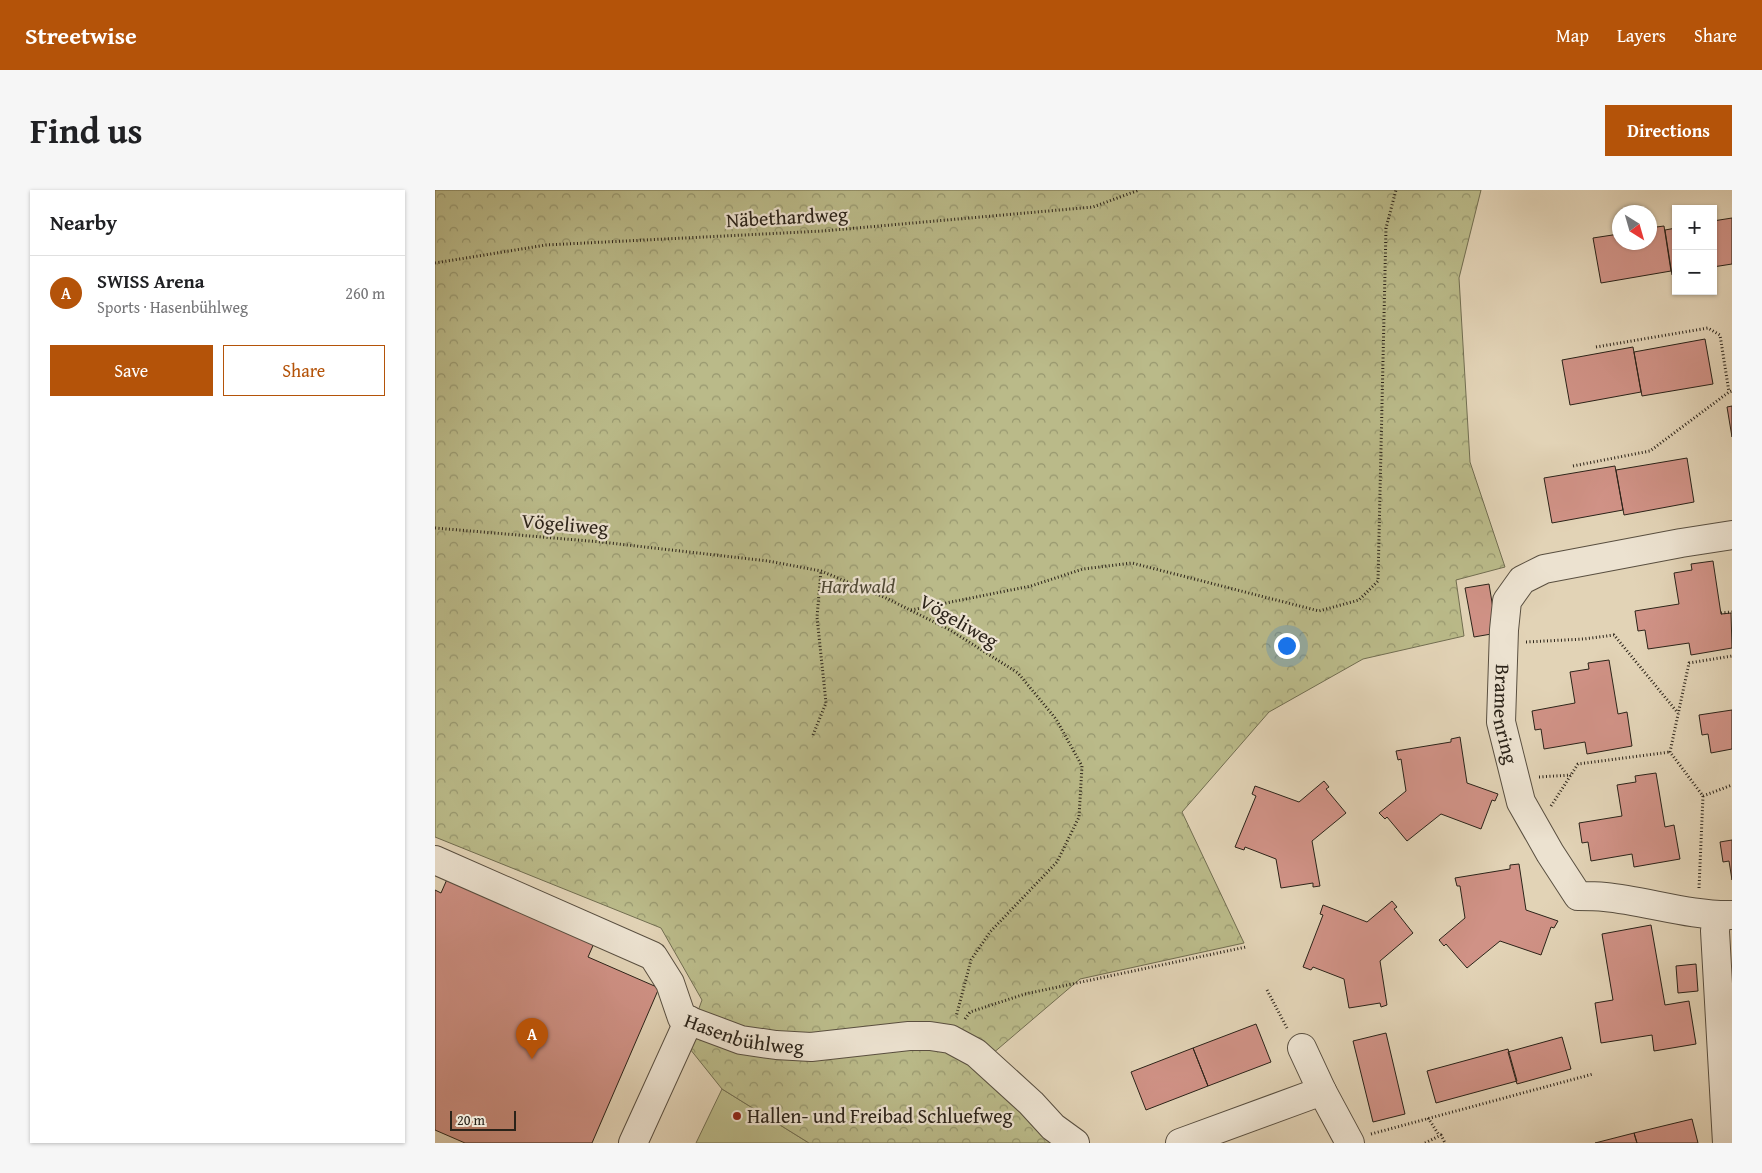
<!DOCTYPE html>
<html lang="en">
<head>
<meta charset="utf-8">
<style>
  :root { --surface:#fff; --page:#f6f6f6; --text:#202124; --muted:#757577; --line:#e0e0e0; --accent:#b45309 }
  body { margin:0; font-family:"Gentium Book Plus",serif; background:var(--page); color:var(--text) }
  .controls { position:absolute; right:15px; top:15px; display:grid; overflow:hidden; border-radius:0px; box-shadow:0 1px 4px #0004 }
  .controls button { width:45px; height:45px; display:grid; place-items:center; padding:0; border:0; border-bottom:1px solid var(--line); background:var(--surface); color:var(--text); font:25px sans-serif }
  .compass { position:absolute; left:1177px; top:15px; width:45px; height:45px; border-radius:50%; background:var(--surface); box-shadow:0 1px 4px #0004; rotate:143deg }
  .scale { position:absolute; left:15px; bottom:12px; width:66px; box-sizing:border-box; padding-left:5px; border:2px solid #2b2319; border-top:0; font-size:14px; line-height:18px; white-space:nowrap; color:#2b2319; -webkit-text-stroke:4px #ece2d0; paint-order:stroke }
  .you { position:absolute; left:851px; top:455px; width:18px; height:18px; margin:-12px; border:4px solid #fff; border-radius:50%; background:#1a73e8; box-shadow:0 0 0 8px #1a73e833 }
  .badge { display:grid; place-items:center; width:32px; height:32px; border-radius:50%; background:var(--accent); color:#fff; font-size:16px; font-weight:700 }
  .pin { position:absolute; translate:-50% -41px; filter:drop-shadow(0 1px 2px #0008) }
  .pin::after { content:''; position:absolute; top:26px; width:18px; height:15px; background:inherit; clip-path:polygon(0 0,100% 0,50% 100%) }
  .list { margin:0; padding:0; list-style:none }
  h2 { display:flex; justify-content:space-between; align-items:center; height:65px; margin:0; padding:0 20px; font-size:21px }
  h2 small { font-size:16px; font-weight:400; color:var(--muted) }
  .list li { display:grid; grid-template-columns:32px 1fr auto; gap:15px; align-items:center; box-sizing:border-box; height:75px; padding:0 20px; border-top:1px solid var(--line) }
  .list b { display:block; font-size:19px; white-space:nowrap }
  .list p { margin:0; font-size:16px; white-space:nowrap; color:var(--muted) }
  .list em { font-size:16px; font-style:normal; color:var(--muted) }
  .actions { display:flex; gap:10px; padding:15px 20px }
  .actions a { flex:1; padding:11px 0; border:1px solid var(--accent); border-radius:0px; text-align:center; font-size:18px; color:var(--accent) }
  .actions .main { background:var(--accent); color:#fff }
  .map { position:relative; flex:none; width:1297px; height:953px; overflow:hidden; border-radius:0px }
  header { display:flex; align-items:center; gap:30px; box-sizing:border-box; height:70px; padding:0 25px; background:var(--accent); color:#fff }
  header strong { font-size:24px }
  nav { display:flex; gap:28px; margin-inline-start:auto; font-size:18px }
  .intro { display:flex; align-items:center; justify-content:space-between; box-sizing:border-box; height:120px; padding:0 30px }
  h1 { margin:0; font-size:35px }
  .button { padding:12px 22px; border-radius:0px; background:var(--accent); color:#fff; font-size:18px; font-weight:700 }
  main { display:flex; gap:30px; padding:0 30px }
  aside { flex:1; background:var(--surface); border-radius:0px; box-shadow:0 1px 4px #0004 }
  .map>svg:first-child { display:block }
  .green { fill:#baba89; stroke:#726e51 }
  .forest { fill:url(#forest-crowns); stroke:#726e51 }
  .building { fill:#d09286; stroke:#2b2319 }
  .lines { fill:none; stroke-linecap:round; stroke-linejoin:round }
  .minor-casing { stroke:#594f40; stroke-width:30 }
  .path { stroke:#2b2319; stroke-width:3; stroke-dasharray:1 2.5; stroke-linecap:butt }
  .minor { stroke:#ece2d0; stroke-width:28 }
  .poi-dot { fill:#8f2418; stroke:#ece2d0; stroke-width:2 }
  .labels { text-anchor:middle; stroke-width:4.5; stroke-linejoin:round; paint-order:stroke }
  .street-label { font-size:20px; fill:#2b2319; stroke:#ece2d0 }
  .park-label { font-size:20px; font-style:italic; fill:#4f4935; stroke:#ece2d0 }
  .poi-label { font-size:20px; fill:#2b2319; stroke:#ece2d0; text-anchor:start }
</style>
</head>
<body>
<header>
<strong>Streetwise</strong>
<nav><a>Map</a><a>Layers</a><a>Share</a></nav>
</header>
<div class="intro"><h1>Find us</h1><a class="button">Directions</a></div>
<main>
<aside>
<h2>Nearby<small></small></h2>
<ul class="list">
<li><span class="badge">A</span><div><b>SWISS Arena</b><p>Sports · Hasenbühlweg</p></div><em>260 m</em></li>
</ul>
<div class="actions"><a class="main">Save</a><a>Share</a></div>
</aside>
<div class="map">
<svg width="1297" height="953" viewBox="0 0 1297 953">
  <defs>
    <pattern id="forest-crowns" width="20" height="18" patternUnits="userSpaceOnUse" patternTransform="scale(1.25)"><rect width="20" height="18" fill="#baba89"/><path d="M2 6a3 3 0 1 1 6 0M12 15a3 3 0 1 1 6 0" fill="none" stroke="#97976f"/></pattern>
  </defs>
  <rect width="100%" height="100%" fill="#e2d3b6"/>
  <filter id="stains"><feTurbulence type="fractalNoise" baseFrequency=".004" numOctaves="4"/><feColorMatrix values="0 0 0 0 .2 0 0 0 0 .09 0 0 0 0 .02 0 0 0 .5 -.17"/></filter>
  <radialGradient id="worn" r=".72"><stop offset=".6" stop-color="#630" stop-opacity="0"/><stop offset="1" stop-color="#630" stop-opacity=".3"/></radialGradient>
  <path class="green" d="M287,899l87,54h-113z"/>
  <path class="forest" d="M0,0h1046l-22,88 11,184 35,105 -49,13 8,56 -101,23 -94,53 -87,100 62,131 -164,36 -95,81 84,83h-260l-87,-54 -36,-45 16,-44 -41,-72 -226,-91z"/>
  <path class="building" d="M1297,28v46l-19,3v-46z
    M1229,36l7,45 -70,12 -8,-45 26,-4v8h30v-14z
    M1241,38v46l-4,1 -7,-45z
    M1270,149l8,45 -71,12 -8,-44z
    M1198,157l8,45 -71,13 -8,-45z
    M1297,216v31l-5,-30z
    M1252,268l7,44 -70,13 -8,-45z
    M1180,276l8,44 -71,13 -8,-45z
    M1278,371l8,53 10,-1 1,35 -41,7 -2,-12 -41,6 -3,-19 -7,1 -3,-20 44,-7 -5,-31 18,-3 -1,-6z
    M1054,394l8,49 -23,4 -9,-49z
    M1174,470l9,54 9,-2 5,34 -45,8 -2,-12 -41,7 -3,-20 -6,1 -3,-19 43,-8 -5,-31 19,-3 -1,-6z
    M1297,520v39l-21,4 -3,-19 -6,1 -3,-20z
    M1025,547l7,46 31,11 -3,7 -3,-1 -11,29 -40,-15 -34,27 -20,-24 -2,2 -6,-6 27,-22 -5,-32 -3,1 -2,-9 55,-9v-3z
    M1221,583l9,54 9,-2 6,34 -46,8 -2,-13 -41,7 -3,-19 -6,1 -3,-20 43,-7 -5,-31 19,-3 -1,-6z
    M889,591l5,6 -3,2 20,24 -34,28 8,45 -7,1v-4l-32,5 -5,-29 -31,-12 -1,3 -9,-3 21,-51 -4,-2 3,-8 44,16z
    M1297,650v40l-3,-19 -6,1 -3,-20z
    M1084,674l7,46 32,11 -4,7 -3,-1 -10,28 -41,-14 -33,27 -21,-24 -2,2 -5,-6 26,-22 -5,-32h-3l-2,-8 55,-9v-4z
    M13,687l147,64 -7,16 71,31 -67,155h-127l-30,-13v-240l6,3z
    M957,711l5,6 -3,2 19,24 -33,28 7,44 -6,2 -1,-4 -31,5 -5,-29 -31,-12 -2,3 -8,-3 20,-52 -3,-1 3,-9 44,17z
    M1216,735l14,80 24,-4 7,43 -42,7 -2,-16 -51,8 -6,-40 18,-3 -11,-66z
    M1261,774l2,27 -20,2 -2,-27z
    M821,834l15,38 -63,24 -15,-38z
    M951,843l19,81 -32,8 -20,-81z
    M1127,847l9,32 -54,15 -9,-32z
    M758,858l15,38 -62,24 -15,-38z
    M1073,859l9,32 -81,22 -9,-32z
    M1257,929l6,24h-61l-3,-10z
    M1199,943l3,10h-42z"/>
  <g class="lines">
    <defs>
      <g id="minor">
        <path id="s1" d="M1297,345l-51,8 -137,26 -22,11 -15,21 -3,29 -3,92 20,80 29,51 28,43c9,0 18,0 27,1 42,4 84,19 127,18"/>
        <path id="s2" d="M0,670l218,96 17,27 12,35 59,22 35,5 35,2 98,-11h21l20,3 26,14 55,50 22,24 22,16"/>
        <path d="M1282,725l-2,16 12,212"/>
        <path d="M867,858l20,43 28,52"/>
        <path d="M198,953l56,-123"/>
        <path d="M745,953l142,-52"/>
      </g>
    </defs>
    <use href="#minor" class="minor-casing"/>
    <path class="path" d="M0,73l111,-18 277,-14 270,-24 46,-17
      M1161,157l112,-19 12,7 9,57
      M1138,276l77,-15 79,-59 3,-1
      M0,338l166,14 167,19 53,10 65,27 64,32 68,43 38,46 26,47 -3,51 -22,45 -67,70 -19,28 -15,57
      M476,420l120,-24 52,-17 49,-6 187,48 40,-11 19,-19 8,-353 10,-38
      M1286,423l11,-1
      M1091,452l58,-3 30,-4 64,78
      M378,545l13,-32 -9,-86 4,-46
      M1104,587l32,-2
      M1268,606l29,-11
      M1116,616l27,-42 92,-12
      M1264,698l4,-92 -33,-44 19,-89 43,-7
      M832,800l21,40
      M530,829l5,-7 55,-18 221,-47
      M993,928l11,17
      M936,944l222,-60
      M990,953l16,-8 4,8"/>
    <use href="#minor" class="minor"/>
  </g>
  <circle class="poi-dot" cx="302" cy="926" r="5"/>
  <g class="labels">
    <g class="street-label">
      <text transform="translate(352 27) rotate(-3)" y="7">Näbethardweg</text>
      <text transform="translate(130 334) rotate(5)" y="7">Vögeliweg</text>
      <text transform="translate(524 431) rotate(30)" y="7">Vögeliweg</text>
      <text dy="7" stroke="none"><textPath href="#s1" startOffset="355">Bramenring</textPath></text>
      <text dy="7" stroke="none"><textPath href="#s2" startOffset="372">Hasenbühlweg</textPath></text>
    </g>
    <g class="park-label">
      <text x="423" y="403">Hardwald</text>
    </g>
    <g class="poi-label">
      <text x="312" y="933">Hallen- und Freibad Schluefweg</text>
    </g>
  </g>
  <rect width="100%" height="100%" filter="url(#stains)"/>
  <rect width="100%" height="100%" fill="url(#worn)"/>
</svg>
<div class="controls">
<button>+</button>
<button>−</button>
</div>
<svg class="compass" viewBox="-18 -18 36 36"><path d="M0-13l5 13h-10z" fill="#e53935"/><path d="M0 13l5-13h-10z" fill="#757577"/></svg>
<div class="scale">20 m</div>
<div class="you"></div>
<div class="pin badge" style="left:97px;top:869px">A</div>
</div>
</main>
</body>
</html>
